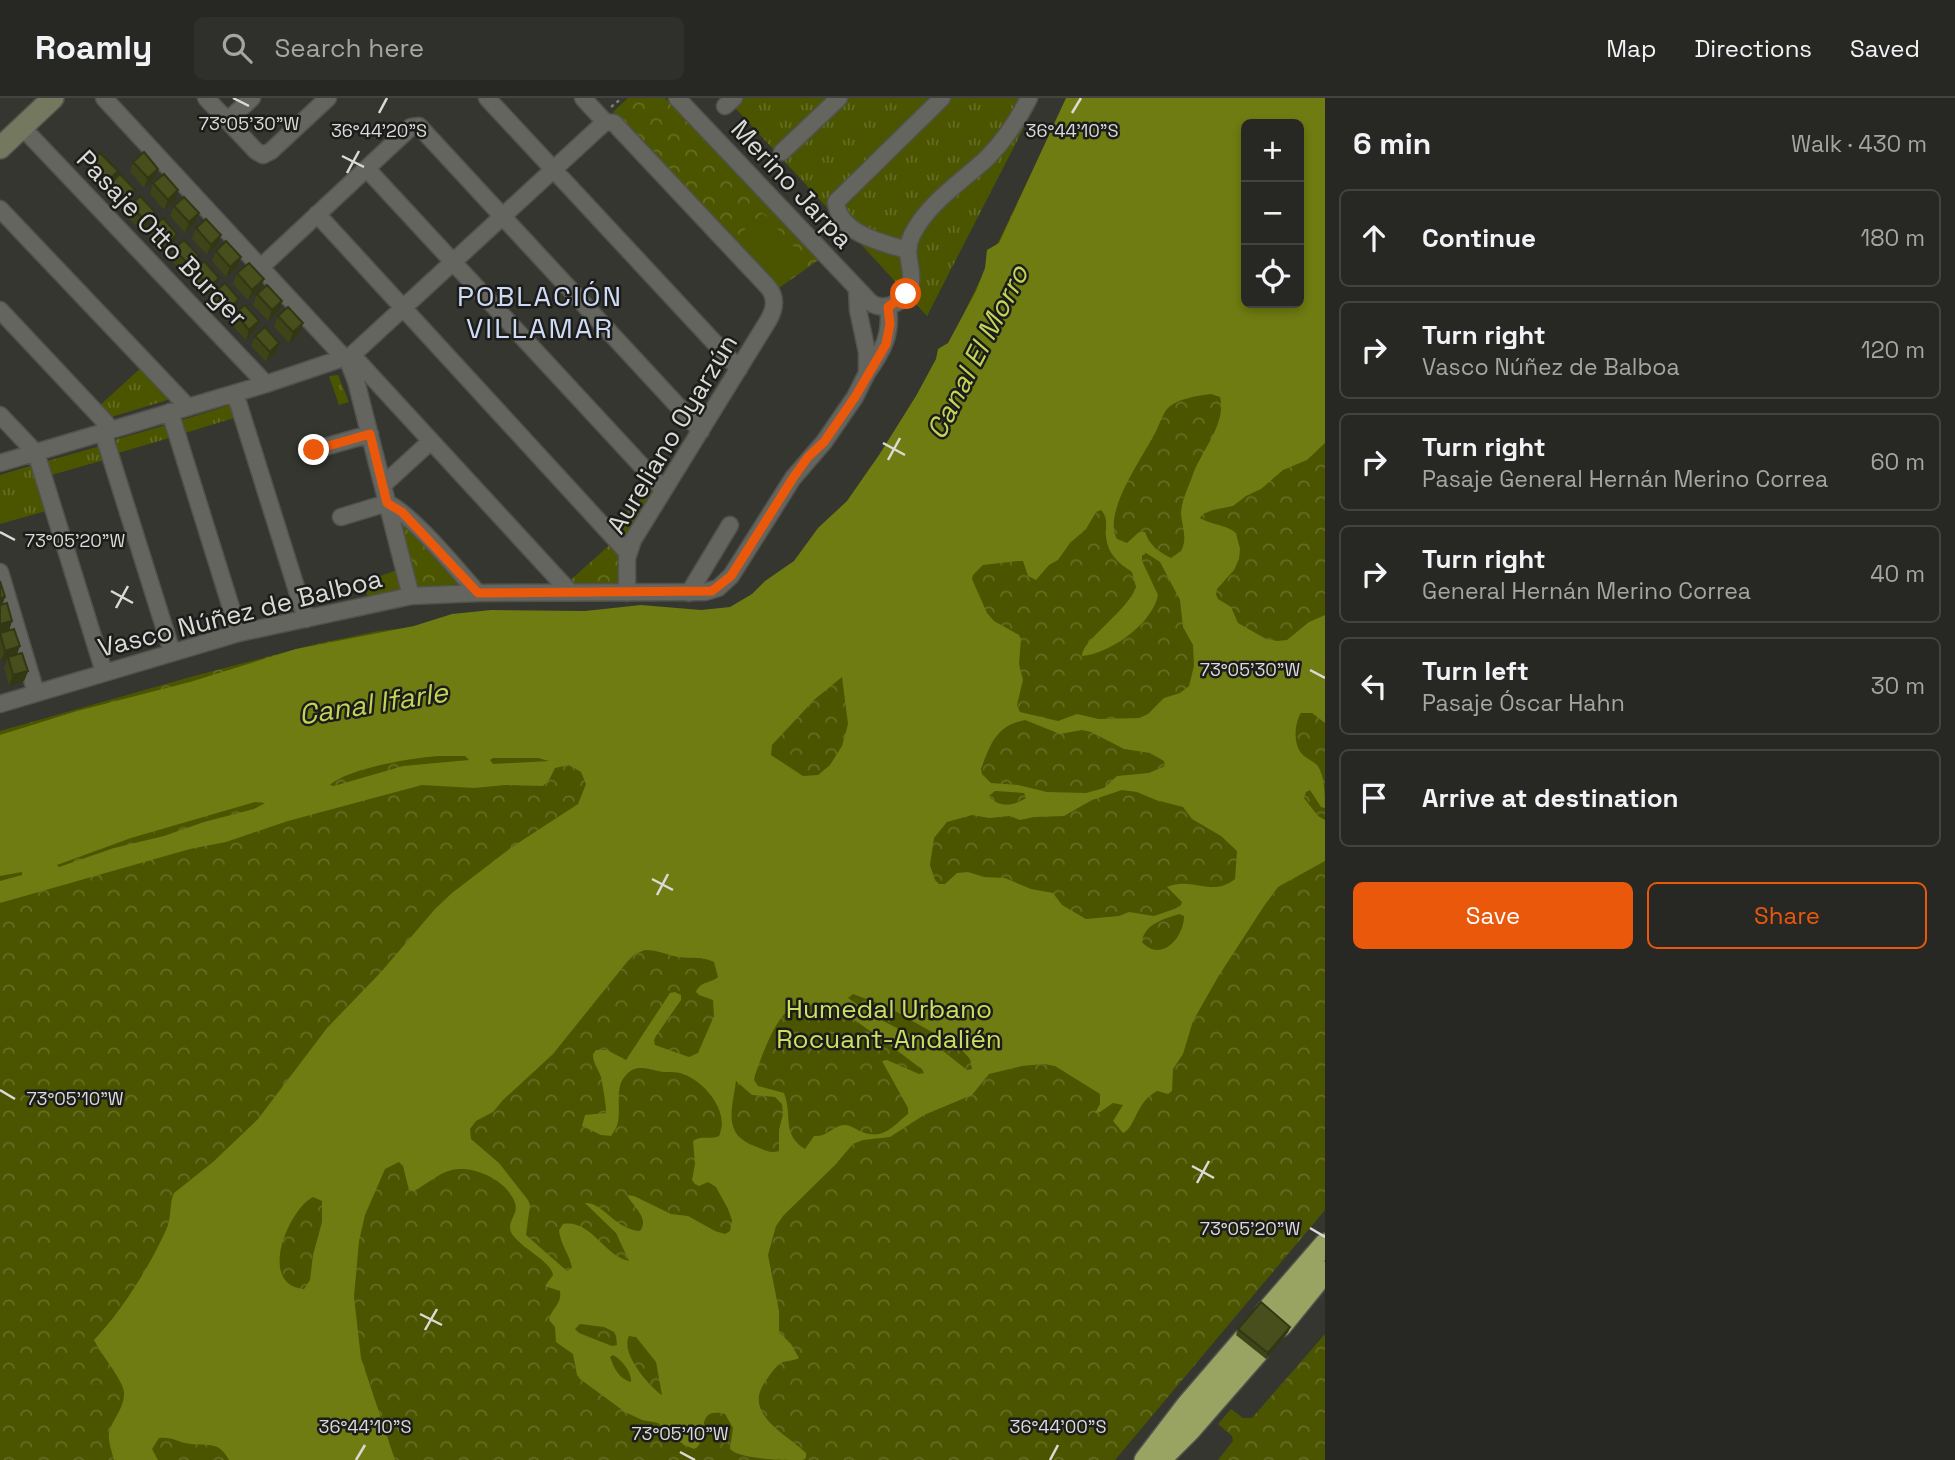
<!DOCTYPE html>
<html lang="en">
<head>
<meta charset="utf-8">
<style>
  :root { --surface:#272823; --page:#2f302b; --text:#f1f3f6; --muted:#a4a6a6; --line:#434441; --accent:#ea580c }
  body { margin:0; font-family:"Space Grotesk",sans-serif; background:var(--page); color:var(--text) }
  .controls { position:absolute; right:21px; top:21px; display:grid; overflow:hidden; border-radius:10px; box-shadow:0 4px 10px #0003 }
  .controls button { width:63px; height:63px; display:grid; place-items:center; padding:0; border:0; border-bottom:2px solid var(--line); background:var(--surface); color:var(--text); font:35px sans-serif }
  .stop { position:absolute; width:21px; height:21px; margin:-16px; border:5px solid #ea580c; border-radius:50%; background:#fff }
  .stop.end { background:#ea580c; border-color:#fff; box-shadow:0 2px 7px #0008 }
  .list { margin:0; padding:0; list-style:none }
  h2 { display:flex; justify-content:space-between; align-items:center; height:91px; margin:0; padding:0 28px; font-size:30px }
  h2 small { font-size:23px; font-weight:400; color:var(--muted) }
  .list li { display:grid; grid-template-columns:46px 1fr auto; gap:21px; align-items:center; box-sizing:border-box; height:98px; margin:0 14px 14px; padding:0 14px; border:2px solid var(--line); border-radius:10px }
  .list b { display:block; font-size:26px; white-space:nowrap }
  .list p { margin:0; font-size:23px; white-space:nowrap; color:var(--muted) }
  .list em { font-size:23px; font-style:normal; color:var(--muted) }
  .actions { display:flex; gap:14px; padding:21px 28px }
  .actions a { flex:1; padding:16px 0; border:2px solid var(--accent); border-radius:10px; text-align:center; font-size:24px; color:var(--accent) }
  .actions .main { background:var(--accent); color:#fff }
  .icon { flex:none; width:38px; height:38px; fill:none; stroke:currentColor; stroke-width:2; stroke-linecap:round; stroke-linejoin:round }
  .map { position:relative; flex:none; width:1325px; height:1362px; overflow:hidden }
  header { display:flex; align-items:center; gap:42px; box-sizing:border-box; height:98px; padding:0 35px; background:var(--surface); border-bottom:2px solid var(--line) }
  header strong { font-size:33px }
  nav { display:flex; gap:38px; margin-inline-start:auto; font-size:24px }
  .search { width:490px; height:63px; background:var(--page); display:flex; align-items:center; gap:18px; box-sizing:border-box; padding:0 24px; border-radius:10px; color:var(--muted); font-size:26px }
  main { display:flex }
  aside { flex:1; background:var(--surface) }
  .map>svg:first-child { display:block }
  .grass { fill:url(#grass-tufts) }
  .park { fill:url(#park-crowns); fill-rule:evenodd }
  .pitch { fill:#4b5500 }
  .water { fill:#6f7c11; fill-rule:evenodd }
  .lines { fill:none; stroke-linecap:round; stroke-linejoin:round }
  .street-casing { stroke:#51524d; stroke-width:19 }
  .secondary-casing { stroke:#51524d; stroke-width:24 }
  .highway-casing { stroke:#51524d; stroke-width:24 }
  .path { stroke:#7b7c77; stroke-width:2.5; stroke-dasharray:3.5 3.5; stroke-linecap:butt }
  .street { stroke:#64655e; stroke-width:16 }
  .secondary { stroke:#74785f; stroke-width:21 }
  .highway { stroke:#99a462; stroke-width:21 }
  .wall { fill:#3e4418 }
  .shaded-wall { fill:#323714 }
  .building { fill:#484f1c; stroke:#323714; stroke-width:2 }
  .route { stroke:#ea580c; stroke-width:9 }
  .ticks { fill:none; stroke:#dadbd7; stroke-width:2.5 }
  .labels { text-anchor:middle; stroke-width:5; stroke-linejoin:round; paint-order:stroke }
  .street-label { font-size:26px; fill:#dadbd7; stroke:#1c1d1a }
  .park-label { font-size:26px; fill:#ccdf60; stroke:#1c1d1a }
  .neighbourhood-label { font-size:28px; letter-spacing:2px; fill:#cfdbf6; stroke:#1c1d1a }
  .water-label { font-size:28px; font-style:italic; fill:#c3d556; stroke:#1c1d1a }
  .ticks-label { font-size:18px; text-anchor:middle; fill:#dadbd7; stroke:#1c1d1a; stroke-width:5; stroke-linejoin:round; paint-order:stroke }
</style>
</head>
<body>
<header>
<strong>Roamly</strong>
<div class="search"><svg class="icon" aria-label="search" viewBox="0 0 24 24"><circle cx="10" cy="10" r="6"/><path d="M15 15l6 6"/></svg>Search here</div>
<nav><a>Map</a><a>Directions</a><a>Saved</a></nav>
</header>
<main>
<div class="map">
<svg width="1325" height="1362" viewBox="0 0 1325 1362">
  <defs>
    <pattern id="grass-tufts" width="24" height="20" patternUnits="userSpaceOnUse" patternTransform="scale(1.75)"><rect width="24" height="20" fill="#4b5500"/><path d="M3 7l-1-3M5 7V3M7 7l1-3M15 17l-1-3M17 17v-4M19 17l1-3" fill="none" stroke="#646d24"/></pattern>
    <pattern id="park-crowns" width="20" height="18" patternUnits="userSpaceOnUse" patternTransform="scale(1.75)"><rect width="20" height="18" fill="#4b5500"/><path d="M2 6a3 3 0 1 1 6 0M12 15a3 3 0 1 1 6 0" fill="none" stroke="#646d24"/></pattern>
  </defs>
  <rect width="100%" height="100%" fill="#34362f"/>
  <path class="grass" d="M726,0h313l-112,218z
    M143,268l31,32 -66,20 -10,-11z
    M338,277l11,27 -10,3 -10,-29z
    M233,306l4,13 -55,17 -3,-13z
    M166,327l3,13 -54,16 -4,-13z
    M100,348l4,14 -56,16 -4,-14z
    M33,367l13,46 -46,13v-49z
    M656,387l5,6 -32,52 -20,-15z
    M403,470l7,27 -40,9 -7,-22z"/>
  <path class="park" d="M628,0h37l155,161 -41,29 -166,-176z
    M1325,0v1112l-210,250h-1115v-729l194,-55 122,-32 62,-13 88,-10 252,1 85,-66 62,-72 64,-98 126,-262zM1246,26h53v179h-53z
    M396,411l79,82 -63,4z
    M615,442l12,13 -2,39 -60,-7z
    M1325,1236v126h-107l15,-19 -1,-5 -14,-12 13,-15 12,9h9z"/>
  <path class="pitch" d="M763,115l44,48 -25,22 -43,-48z"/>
  <path class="water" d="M1066,0h259v345l-18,17 -24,10 -22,19 -15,7 -13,10 -20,4 -10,4 -3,4c11,7 25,6 36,15l4,16 -1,10 -5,11 -17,19 -1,5 2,5 13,8 7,16 28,16 11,2 10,-1 22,-18 16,-7v108l-13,-10h-11c-7,11 -8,33 2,42 4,4 10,6 14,10 8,10 8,31 8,43l-4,-1 -11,-17 -4,2 -2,6 14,18 7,4v41l-47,26 -14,19 -46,71 -25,44 -10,33 -10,15 -1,22 -4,3 -11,-3c-22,12 -21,36 -34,42l-10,-12 10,-16 -10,-2 -13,9 -5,1 5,-9v-10l-45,-28 -11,-2 -22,2 -33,8 -17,21 -48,20 -34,22 -27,3 -10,4 -18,21 -52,51 -7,10 -8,29 11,56v21l12,12 8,14c-5,3 -10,2 -16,4 -8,4 -13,13 -18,20 -23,32 23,53 41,71v5l-3,2c-18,0 -62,0 -73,-11l3,-21 -8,-14c-34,-8 -13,28 -31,35l-10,-4 -26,-22 -16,-3 -17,-8 -45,-33 -3,-4 -4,-21 -17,-12 -1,-15 -6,-7c2,-12 13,-15 11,-29l-15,-5 8,-11c-2,-14 -31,-26 -41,-41 -7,-12 7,-19 3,-31 -7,-22 -41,-38 -63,-33 -14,3 -26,15 -38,21l-5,-1 -6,-24 -4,-4 -14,7 -20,46 -6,26 -5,56 7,61 34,102h-166c-10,-19 -20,-14 -38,-16 -12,-1 -19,-8 -32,-6l-7,11 6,11h-44c-2,-8 -6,-18 -5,-27 3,-14 16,-25 15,-41 -1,-12 -24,-39 -30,-52 27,-28 56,-74 72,-110 6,-12 3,-27 8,-37l39,-31 45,-43 69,-91 54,-56 54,-63 17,-16 60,-46 66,-43 8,-20 -5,-12 -12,-7 -14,3 -6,12 -6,6 -38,-1 -31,3 -52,-3 -134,36 -62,21 -36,7 -190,54v-22l22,-6v-3l-22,4v-141l77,-24 113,-29 106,-33 118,-23 38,-12 39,-4 94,1 56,-6 60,5 29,-3 22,-13 13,-13 29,-20 24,-33 29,-27 32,-46 37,-59 20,-37 2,-10 10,-6 28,-52 9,-23 2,-18 12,-7zM1246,26h53v179h-53zM1211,296l9,3c7,27 -20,55 -28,80 -4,11 -11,25 -11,37 1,13 7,24 0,37l-10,7c-12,-6 -22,-13 -26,-26h-6l-12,11 -10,-4c-15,-25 25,-81 37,-104 5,-8 8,-22 15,-28 10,-9 29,-11 42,-13zM1101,412c8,9 4,16 5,27 2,17 12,26 26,35l4,15c-8,24 -55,54 -54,69 28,-2 71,-33 76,-61l-16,-34v-5l4,-3 14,9 20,38 3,27 10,18 1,21 -5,20 -9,7 -16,5 -16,16 -9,4 -40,1 -22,-5 -19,7 -38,-9 -3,-7 6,-25 -4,-16 2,-25 -2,-4 -25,-14 -7,-8 -15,-34 1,-4 10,-10 36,-4h4l5,15 8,4 13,-15 9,-5 12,-17 16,-14 10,-17zM842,579l6,47 -6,22 -12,19 -12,10 -15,1 -32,-21 1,-10 43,-46zM1025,622l35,14 22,-4 9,2 33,17 26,4 14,8 1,5 -16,7 -32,3 -13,12 -18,5 -39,-1 -29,-7 -27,-2 -9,-9 -1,-5c10,-26 15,-43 44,-49zM438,658h27l4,4 -66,6 -69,20 -4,-1c19,-17 82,-27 108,-29zM493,660h45l11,3 -56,3 -3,-4zM1122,692l15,2 19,8 27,7 9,12 29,17 16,15 -2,28c-24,19 -42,-3 -68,8l15,15 -2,5 -26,9 -25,-4 -10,4 -33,3 -24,-14 -9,-12 -22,-4 -26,-11 -21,-1 -16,-5 -11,1 -12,11h-6l-4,-4 -5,-15 4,-27 13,-16 25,-7 17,3 21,-2 10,4 14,-3 30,-1 28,-16zM995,693l29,2 2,5c-12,8 -28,10 -37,-2zM255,704l10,1 -11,6 -50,13 -40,14 -50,12 -55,19 -2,-2 74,-27zM1179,816l5,2c0,22 -23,47 -42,26 2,-18 22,-23 37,-28zM645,852c13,0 22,5 34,7 12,2 24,-1 35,5l4,15c-8,7 -18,4 -22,15l3,3 14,5 1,16 -16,37 -9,4 -34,-12 -1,-5 2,-4 25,-36v-5l-6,-3 -5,1 -44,67 -19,-10h-11l-3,4c0,10 5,14 8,23 1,5 6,32 5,36l-21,2 -3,11 19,9 10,1c3,-4 6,-9 7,-14 3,-16 -4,-36 9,-48 9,-10 21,-5 31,-3 7,2 15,0 22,2 23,6 51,39 39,63 -9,4 -18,-1 -26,5l2,23 -3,16 3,4 4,2 9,-4 8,5 12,22 4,11 -2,11 -5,3 -10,-3 -27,-15 -17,-2 -37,-18 -7,-1c6,12 23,23 13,36 -26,-2 -37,-29 -55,-28l31,30 13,28c-25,-5 -38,-42 -66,-37l-4,6c1,14 11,25 13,38l-5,3 -41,-36 4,-30 -2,-5 -29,-37 -28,-24 -1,-10 6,-8 17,-9 10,-12 50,-46 74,-92 8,-8zM853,896l35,13 72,41 10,11 2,10 -5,1 -24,-19 -68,-34 -27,-19zM815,905c22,-2 86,52 107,66l2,4 -5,1 -32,-14 -5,1 26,47v6c-14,11 -23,25 -43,19 -7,-2 -14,-8 -20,-8 -10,-1 -17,12 -31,11l-9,13c-24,-15 -12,-33 -21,-56l-26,-7 -4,-6 1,-5c6,-16 21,-63 40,-68 2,0 9,1 11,1zM736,983l16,14 23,2 7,7 1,10 -4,16v21c-9,3 -14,-1 -22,-4 -35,-12 -25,-36 -21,-66zM313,1099l9,4v21l-9,33 -3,25 -6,9c-47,-4 -16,-79 9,-92zM580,1226l24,3 10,5 2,4 1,9 -5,1 -33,-13 -4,-4zM629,1238l7,1 20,25 6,33c-13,-9 -42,-42 -33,-59zM613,1257c9,5 19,17 18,27 -12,-3 -17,-14 -21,-25z"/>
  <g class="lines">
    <defs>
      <path id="street" d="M104,0l245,265 7,18 55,215
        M206,0l50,53 7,4 8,-4 57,-53
        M487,0l252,271
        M583,0l22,24
        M677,0l194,205c15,10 38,-3 40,-21 2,-18 -8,-27 1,-47 15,-31 49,-53 74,-76 18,-18 32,-39 43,-61
        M725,8l9,-8
        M227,23l25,-23
        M605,24l9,1 154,164c9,11 7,22 0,34l-135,219 -6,18v35
        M22,29l244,257
        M782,54l57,-54
        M367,71l297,321
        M0,111l188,198
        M317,116l311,339
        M907,152c-24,-7 -68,-16 -71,-48l106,-104
        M261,169l150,-140 8,-1 282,305
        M0,212l106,113v19l66,210
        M352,257l218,237
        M867,275c16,-22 25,-39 21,-66
        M235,295l71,226
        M170,314l69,221
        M0,317l36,38 68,219
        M314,352l56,-16
        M0,365l266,-79 86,-29 253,-233
        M383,387l48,-44
        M341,419l46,-14c26,12 70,67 91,90
        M0,474l36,121
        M689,495l41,-68
        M0,606l239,-71 172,-37 67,-3 227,-1 13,-4 13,-12 62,-98 31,-36 31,-45 12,-24v-21l-9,-42 -1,-22"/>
      <path id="secondary" d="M0,50l53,-50"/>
      <path id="highway" d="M1265,1215l60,-69
        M1281,1228l44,-54
        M1145,1362l42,-55 56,-65
        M1160,1362l29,-29 69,-79"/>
    </defs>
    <use href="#street" class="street-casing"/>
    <use href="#secondary" class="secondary-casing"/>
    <use href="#highway" class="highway-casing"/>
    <path class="path" d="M611,9l11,-9"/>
    <use href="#street" class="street"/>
    <use href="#secondary" class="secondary"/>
    <use href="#highway" class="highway"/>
  </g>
  <path class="wall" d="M90,64l25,17 16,22 -10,9 -15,-16 3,-8 -5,5 -18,-18z
    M133,64l21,17 -10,9 -14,-16z
    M153,85l22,18 -11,9 -14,-16z
    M131,107l24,7 -4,11 -10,9 -14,-16z
    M174,108l25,7 -4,10 -10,10 -15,-17z
    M153,129l21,17 -10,9 -15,-16z
    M196,130l21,18 -10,9 -15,-16z
    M174,151l21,18 -10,8 -15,-16z
    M216,153l25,6 -4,11 -11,9 -14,-16z
    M195,173l24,7 -4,10 -10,9 -14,-16z
    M237,175l23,16 -12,11 -15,-16z
    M215,194l20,18 -10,9 -14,-16z
    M257,196l21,18 -10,9 -15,-16z
    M235,215l24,8 -4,10 -9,9 -15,-16z
    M278,218l21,18 -10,9 -15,-16z
    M255,238l24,7 -3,10 -10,9 -15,-16z
    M0,483l5,16 -3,8 10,16 -3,9 8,25 11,16 -4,10 -15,5 -5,-18 3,-8 -6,1 -1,-4z
    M1290,1229l-2,5 -22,27 -30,-24 2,-6z"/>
  <path class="shaded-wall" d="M158,71l-4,10 -10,9 4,-10z
    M118,73l-4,11 -4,2 -1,2 -5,5 4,-10z
    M135,92l-4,11 -10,9 4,-11z
    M178,92l-3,11 -11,9 4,-10z
    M155,114l-4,11 -10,9 4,-11z
    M199,115l-4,10 -10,10 4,-11z
    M177,136l-3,10 -10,9 4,-10z
    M221,137l-4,11 -10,9 4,-10z
    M199,158l-4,11 -10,8 4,-10z
    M241,159l-4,11 -11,9 4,-10z
    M219,180l-4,10 -10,9 4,-10z
    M264,181l-4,10 -12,11 4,-10z
    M239,201l-4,11 -10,9 4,-11z
    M282,203l-4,11 -10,9 4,-11z
    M259,223l-4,10 -9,9 3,-10z
    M303,225l-4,11 -10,9 4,-11z
    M279,245l-3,10 -10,9 4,-10z
    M5,499l-4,11h-1v-10z
    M12,523l-3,10 -9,3v-10z
    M20,548l-4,11h-8l-1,3 -6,1 4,-10z
    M28,573l-4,10 -15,5 4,-11z
    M1290,1229l-2,5 -22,27 2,-6z"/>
  <path class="building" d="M144,54l14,17 -10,9 -15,-16z
    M100,55l18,18 -10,10 -18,-19z
    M120,76l15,16 -10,9 -15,-15z
    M164,76l14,16 -10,10 -15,-17z
    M140,98l15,16 -10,9 -14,-16z
    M184,99l15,16 -10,9 -15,-16z
    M163,120l14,16 -9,9 -15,-16z
    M206,121l15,16 -10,10 -15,-17z
    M184,142l15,16 -10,9 -15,-16z
    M226,143l15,16 -11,10 -14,-16z
    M204,163l15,17 -10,9 -14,-16z
    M249,165l15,16 -12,11 -15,-17z
    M225,185l14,16 -10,9 -14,-16z
    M267,187l15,16 -10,9 -15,-16z
    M245,207l14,16 -10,9 -14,-17z
    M288,209l15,16 -10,9 -15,-16z
    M265,229l14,16 -9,9 -15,-16z
    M0,483l5,16 -5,1z
    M7,505l5,18 -12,3v-19z
    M14,531l6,17 -15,5 -5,-18z
    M22,555l6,18 -15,4 -5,-18z
    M1261,1204l29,25 -22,26 -30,-24z"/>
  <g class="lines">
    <path class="route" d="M314,352l56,-16 17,69 15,9 76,81 234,-2 19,-15 62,-98 15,-21 16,-15 31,-45 31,-53 4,-20 -2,-17 18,-13"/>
  </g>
  <path class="ticks" d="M233,0l16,8M379,15l8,-15M1072,15l9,-15M342,58l22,11M347,75l12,-22M883,345l22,12M888,362l12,-22M0,434l15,8M111,493l22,12M116,510l12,-22M1310,572l15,8M652,781l21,11M657,797l11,-21M0,992l15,9M1192,1068l22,12M1197,1085l12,-22M1310,1130l15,9M420,1216l22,11M425,1232l12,-21M680,1354l15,8M356,1362l9,-15M1050,1362l8,-15"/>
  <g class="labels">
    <g class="street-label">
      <text transform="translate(792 86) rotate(47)" y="9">Merino Jarpa</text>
      <text transform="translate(162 140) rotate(46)" y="9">Pasaje Otto Burger</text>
      <text transform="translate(672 336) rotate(-59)" y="9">Aureliano Oyarzún</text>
      <text transform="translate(240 515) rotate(-14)" y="9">Vasco Núñez de Balboa</text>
    </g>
    <g class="park-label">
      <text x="889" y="920">Humedal Urbano<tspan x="889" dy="30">Rocuant-Andalién</tspan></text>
    </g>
    <g class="neighbourhood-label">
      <text x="540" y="208">POBLACIÓN<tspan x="540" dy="32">VILLAMAR</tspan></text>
    </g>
    <g class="water-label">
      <text transform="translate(977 254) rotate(-63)" y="10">Canal El Morro</text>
      <text transform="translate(373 605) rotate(-9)" y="10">Canal Ifarle</text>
    </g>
  </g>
  <g class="ticks-label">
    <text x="249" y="32">73°05'30"W</text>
    <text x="379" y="39">36°44'20"S</text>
    <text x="1072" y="39">36°44'10"S</text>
    <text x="75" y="449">73°05'20"W</text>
    <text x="1250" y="578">73°05'30"W</text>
    <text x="75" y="1007">73°05'10"W</text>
    <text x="1250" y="1137">73°05'20"W</text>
    <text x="365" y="1335">36°44'10"S</text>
    <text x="1058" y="1335">36°44'00"S</text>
    <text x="680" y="1342">73°05'10"W</text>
  </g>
</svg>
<div class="controls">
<button>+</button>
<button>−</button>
<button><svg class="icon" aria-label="locate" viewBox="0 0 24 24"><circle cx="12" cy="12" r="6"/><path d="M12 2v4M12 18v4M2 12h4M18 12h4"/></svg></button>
</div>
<div class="stop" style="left:906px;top:196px"></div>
<div class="stop end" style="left:314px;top:352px"></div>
</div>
<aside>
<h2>6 min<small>Walk · 430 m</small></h2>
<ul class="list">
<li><svg class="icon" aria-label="ahead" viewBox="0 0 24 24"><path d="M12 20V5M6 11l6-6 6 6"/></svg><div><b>Continue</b></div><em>180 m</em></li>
<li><svg class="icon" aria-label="right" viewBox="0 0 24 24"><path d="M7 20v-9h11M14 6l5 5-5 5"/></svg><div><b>Turn right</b><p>Vasco Núñez de Balboa</p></div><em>120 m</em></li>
<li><svg class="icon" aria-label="right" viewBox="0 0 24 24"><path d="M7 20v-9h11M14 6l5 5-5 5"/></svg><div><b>Turn right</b><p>Pasaje General Hernán Merino Correa</p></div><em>60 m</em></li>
<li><svg class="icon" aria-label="right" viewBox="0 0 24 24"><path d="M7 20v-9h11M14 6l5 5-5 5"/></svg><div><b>Turn right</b><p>General Hernán Merino Correa</p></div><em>40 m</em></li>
<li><svg class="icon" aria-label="left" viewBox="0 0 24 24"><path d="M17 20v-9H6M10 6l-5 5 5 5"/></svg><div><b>Turn left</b><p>Pasaje Óscar Hahn</p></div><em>30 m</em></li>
<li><svg class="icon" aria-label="arrive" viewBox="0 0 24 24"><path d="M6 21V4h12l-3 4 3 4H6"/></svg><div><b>Arrive at destination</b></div></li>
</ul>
<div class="actions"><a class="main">Save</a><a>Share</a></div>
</aside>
</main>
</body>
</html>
